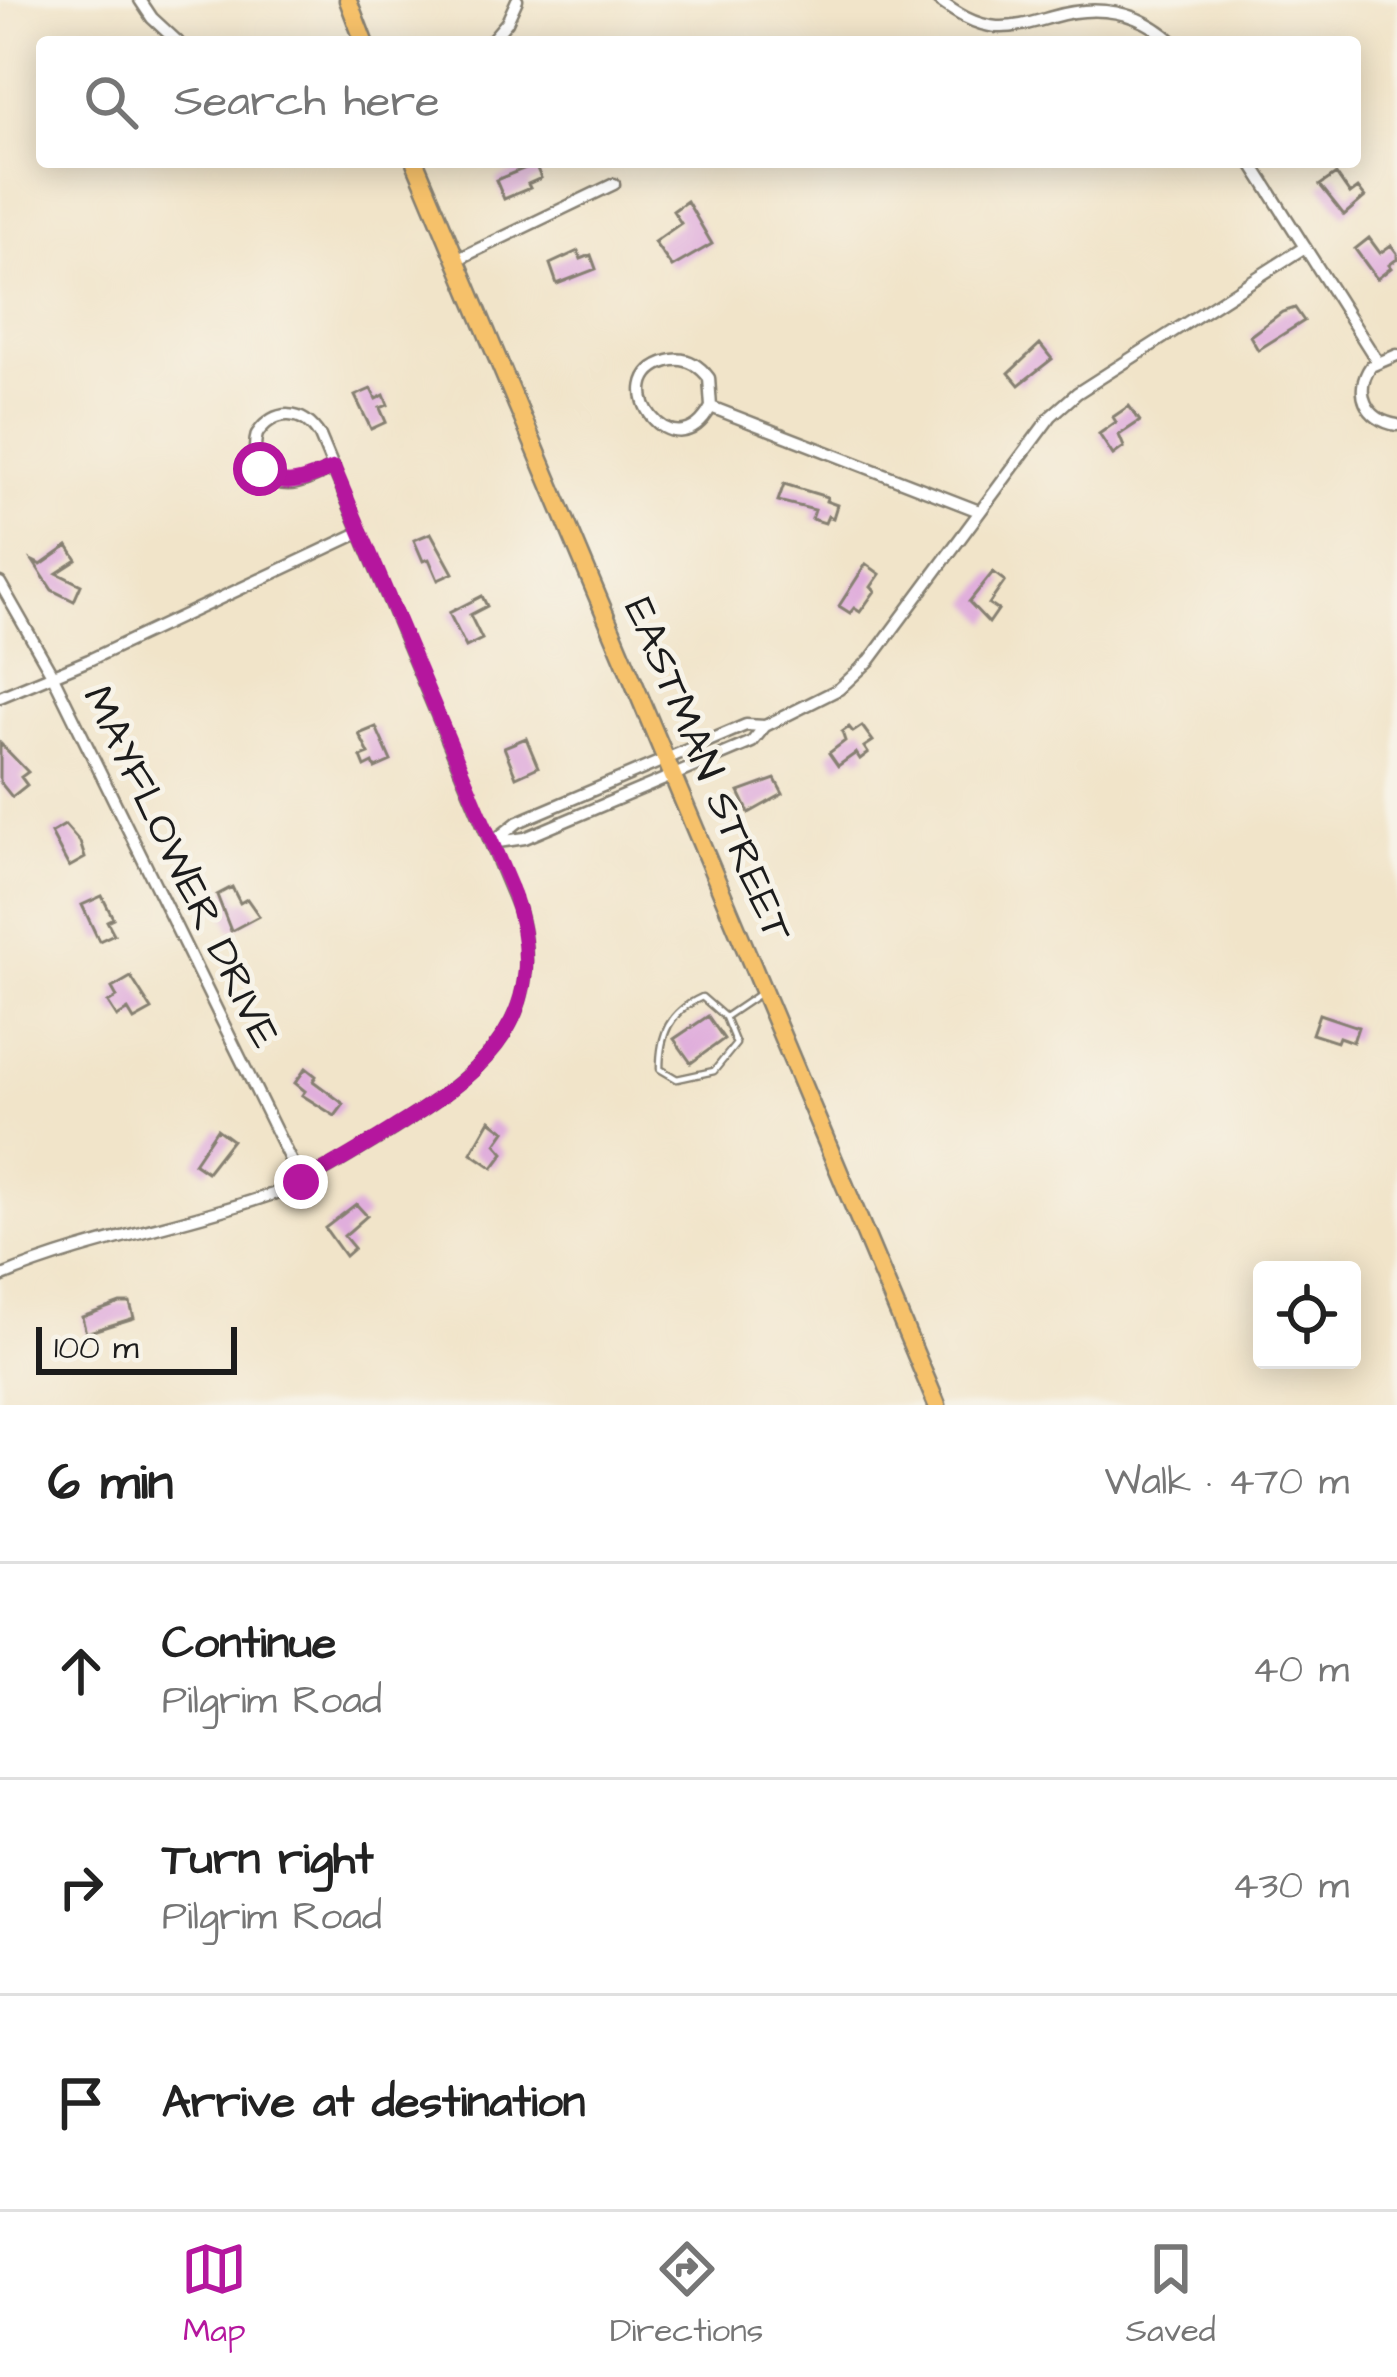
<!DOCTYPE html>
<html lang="en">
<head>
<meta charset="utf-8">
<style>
  :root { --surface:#fff; --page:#f2f2f2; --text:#222; --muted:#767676; --line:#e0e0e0; --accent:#b5179e }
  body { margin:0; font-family:"Architects Daughter",sans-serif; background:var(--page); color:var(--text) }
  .controls { position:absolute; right:36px; bottom:36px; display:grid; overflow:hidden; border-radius:12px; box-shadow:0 6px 30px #0003 }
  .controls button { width:108px; height:108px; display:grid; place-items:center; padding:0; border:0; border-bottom:3px solid var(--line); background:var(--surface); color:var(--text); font:60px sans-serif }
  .scale { position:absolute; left:36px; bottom:30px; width:201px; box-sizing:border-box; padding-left:12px; border:6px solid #1c1c1c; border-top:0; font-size:33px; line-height:42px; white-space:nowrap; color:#1c1c1c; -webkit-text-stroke:9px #f7f3e8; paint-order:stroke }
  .stop { position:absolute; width:36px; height:36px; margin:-27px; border:9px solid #b5179e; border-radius:50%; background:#fff }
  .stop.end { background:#b5179e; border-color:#fff; box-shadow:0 3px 12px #0008 }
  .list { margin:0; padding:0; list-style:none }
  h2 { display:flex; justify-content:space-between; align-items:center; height:156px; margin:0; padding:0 48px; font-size:51px }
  h2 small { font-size:39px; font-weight:400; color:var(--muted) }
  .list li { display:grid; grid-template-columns:78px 1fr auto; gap:36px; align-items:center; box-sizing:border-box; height:216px; padding:0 48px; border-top:3px solid var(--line) }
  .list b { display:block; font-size:45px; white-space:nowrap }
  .list p { margin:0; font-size:39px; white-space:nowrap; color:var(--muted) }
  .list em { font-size:39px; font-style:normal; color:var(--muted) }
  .icon { flex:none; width:66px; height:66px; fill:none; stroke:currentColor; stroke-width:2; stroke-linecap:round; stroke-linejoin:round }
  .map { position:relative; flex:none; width:1397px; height:1405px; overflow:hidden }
  .search { position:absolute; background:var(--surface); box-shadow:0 6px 30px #0003; left:36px; right:36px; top:36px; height:132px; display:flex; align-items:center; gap:30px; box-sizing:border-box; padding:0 42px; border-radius:12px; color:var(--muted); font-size:45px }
  .sheet { height:804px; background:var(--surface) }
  nav { display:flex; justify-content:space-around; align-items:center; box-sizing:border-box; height:168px; border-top:3px solid var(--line); background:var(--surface); font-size:33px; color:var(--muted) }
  nav a { display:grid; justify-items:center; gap:6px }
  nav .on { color:var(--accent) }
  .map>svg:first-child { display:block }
  .building { fill:#e0aedc }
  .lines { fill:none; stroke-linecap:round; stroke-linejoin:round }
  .service-casing { stroke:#868072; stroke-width:9 }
  .minor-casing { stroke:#868072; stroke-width:15 }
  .primary-casing { stroke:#868072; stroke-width:21 }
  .service { stroke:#fff; stroke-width:4.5 }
  .minor { stroke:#fff; stroke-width:10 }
  .primary { stroke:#f6c16b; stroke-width:16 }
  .route { stroke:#b5179e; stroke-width:15 }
  .labels { text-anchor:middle; stroke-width:10; stroke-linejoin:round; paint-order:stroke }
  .street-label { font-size:42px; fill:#1c1c1c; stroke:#f7f3e8 }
</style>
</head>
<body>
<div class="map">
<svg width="1397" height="1405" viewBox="0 0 1397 1405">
  <rect width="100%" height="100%" fill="#f7f3e8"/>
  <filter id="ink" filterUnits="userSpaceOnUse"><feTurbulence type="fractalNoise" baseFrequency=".00833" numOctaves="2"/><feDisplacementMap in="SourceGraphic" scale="24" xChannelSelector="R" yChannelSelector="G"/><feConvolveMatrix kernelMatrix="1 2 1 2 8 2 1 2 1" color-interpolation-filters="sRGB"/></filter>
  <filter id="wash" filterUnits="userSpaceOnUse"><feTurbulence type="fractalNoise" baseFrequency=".004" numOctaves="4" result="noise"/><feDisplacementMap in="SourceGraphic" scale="48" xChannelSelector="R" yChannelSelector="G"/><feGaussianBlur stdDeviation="2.7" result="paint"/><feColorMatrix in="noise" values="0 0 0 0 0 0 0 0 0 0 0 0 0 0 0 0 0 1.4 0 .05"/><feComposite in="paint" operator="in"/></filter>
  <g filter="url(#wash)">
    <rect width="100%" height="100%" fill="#f1e4c9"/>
    <g id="blocks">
      <path class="building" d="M535,164l6,14 -13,6 2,4 -26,11 -8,-19z
        M1336,174l14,20 8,-6 7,9 -21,18 -24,-30z
        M687,201l25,43 -40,23 -18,-25 27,-19 -8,-12z
        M1369,238l11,15 11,-8 6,8v6l-8,6 2,3 -14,11 -22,-30z
        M578,251l3,8 10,-4 5,14 -39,15 -7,-20z
        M1295,308l9,13 -46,29 -8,-14 32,-24z
        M1040,344l12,15 -33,26 -10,-12z
        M371,389l5,10 8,-4 4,10 -8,3 6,14 -15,7 -16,-33z
        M1129,406l11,15 -21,14 5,12 -11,8 -14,-21 17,-12 -3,-5z
        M784,484l43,13 -1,4 11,4 -4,13 -5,-2 -3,7 -13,-4 3,-9 -37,-9z
        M431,533l22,40 -15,7 -9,-21 -6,2 -9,-21z
        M68,546l9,14 -20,13 24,12 -7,16 -22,-11 -19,-29 8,4z
        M866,564l14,10 -9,13 4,4 -15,21 -6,-4 -4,5 -11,-7z
        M993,572l12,9 -16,23 9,6 -9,13 -20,-21z
        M482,596l5,10 -17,9 12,24 -16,8 -17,-34z
        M862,726l11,15 -9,6 4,6 -8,6 -4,-6 -18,13 -9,-13 16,-12 -3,-9 7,-5 4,5z
        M376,727l15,34 -16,7 -2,-5 -8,4 -4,-10 8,-3 -10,-20z
        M526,738l12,29 -22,10 -12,-30z
        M0,743l28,29 -7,5 6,8 -15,12 -12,-15z
        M775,779l8,15 -34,19 -10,-21z
        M65,825l15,17 5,16 -16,9 -18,-34z
        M232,887l8,16 7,-4 12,17 -28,15 -14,-36z
        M102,896l11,22 -6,3 7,13 -15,7 -17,-36z
        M131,977l21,33 -18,10 -6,-10 -11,7 -9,-14 9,-6 -5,-9z
        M1319,1014l39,13 -5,15 -14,-5 -2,5 -25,-8z
        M708,1016l16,23 -33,24 -17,-24z
        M306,1068l10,8 -3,5 31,23 -9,12 -33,-21 3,-4 -10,-8z
        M490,1120l15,11 -9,13 8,9 -11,15 -22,-15z
        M217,1129l15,11 -25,32 -13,-9z
        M356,1204l11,12 -23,20 10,12 -9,8 -20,-28z
        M120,1303h10l4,15 -48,15 -4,-16z"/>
    </g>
  </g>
  <g filter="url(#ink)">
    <use href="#blocks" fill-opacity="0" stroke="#868072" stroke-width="3"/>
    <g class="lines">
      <defs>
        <path id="service" d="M725,1017l-23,-20c-33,15 -42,37 -42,72l17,10 37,-8 22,-27 -11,-27 34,-23"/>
        <path id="minor" d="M140,0l12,18 26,24
          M938,0c18,13 36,25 59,27 19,1 37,-5 55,-10 44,-13 86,-7 121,25
          M490,42l17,-20 10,-22
          M1251,162l126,199
          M456,260l158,-76
          M1397,355l-26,11c-18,26 -5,54 26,59
          M711,407l-2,-29c-10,-13 -23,-22 -41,-17 -64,18 6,115 43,46l268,104
          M0,583l53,93 248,506
          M0,697l89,-37 272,-128
          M494,841l24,-19 228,-97 19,1
          M492,843l33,-5 227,-96 13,-16 74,-37 31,-29 181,-244 26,-23 228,-146
          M0,1277c88,-37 184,-52 273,-83 41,-15 77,-39 114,-61 85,-54 165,-108 131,-225l-198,-472c-17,-27 -45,-28 -63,-2 -8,27 9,56 40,49 12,-3 25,-10 37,-15"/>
        <path id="primary" d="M348,0l16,42
          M415,162l522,1243"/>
      </defs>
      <use href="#service" class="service-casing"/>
      <use href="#minor" class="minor-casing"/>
      <use href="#primary" class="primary-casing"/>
      <use href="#service" class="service"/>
      <use href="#minor" class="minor"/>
      <use href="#primary" class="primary"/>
    </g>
  </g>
  <g class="lines" filter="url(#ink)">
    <path class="route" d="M260,469c23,24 46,10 74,-1l180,427c39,118 -25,174 -117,231 -32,20 -63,40 -96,56"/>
  </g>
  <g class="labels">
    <g class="street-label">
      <text transform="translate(710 769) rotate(67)" y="15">EASTMAN STREET</text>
      <text transform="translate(183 866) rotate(64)" y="15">MAYFLOWER DRIVE</text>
    </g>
  </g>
</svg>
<div class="controls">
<button><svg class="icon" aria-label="locate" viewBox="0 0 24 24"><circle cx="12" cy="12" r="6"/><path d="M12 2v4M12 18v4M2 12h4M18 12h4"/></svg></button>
</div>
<div class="scale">100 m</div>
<div class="stop" style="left:260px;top:469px"></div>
<div class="stop end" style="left:301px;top:1182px"></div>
<div class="search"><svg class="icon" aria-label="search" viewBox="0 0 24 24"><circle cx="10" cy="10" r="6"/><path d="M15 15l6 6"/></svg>Search here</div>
</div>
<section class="sheet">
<h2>6 min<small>Walk · 470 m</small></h2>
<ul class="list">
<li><svg class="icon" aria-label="ahead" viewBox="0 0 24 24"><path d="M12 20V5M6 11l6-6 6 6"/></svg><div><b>Continue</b><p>Pilgrim Road</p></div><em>40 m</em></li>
<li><svg class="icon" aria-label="right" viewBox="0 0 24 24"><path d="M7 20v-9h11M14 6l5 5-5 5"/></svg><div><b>Turn right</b><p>Pilgrim Road</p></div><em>430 m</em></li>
<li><svg class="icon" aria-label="arrive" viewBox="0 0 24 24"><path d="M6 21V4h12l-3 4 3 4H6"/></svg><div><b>Arrive at destination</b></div></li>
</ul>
</section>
<nav>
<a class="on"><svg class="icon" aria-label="map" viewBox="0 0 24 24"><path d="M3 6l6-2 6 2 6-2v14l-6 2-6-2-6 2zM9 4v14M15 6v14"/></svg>Map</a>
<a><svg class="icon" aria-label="directions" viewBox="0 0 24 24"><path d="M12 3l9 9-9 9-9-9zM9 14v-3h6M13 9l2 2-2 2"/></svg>Directions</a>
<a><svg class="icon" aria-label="saved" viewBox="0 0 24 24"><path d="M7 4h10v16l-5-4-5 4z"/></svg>Saved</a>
</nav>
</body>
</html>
